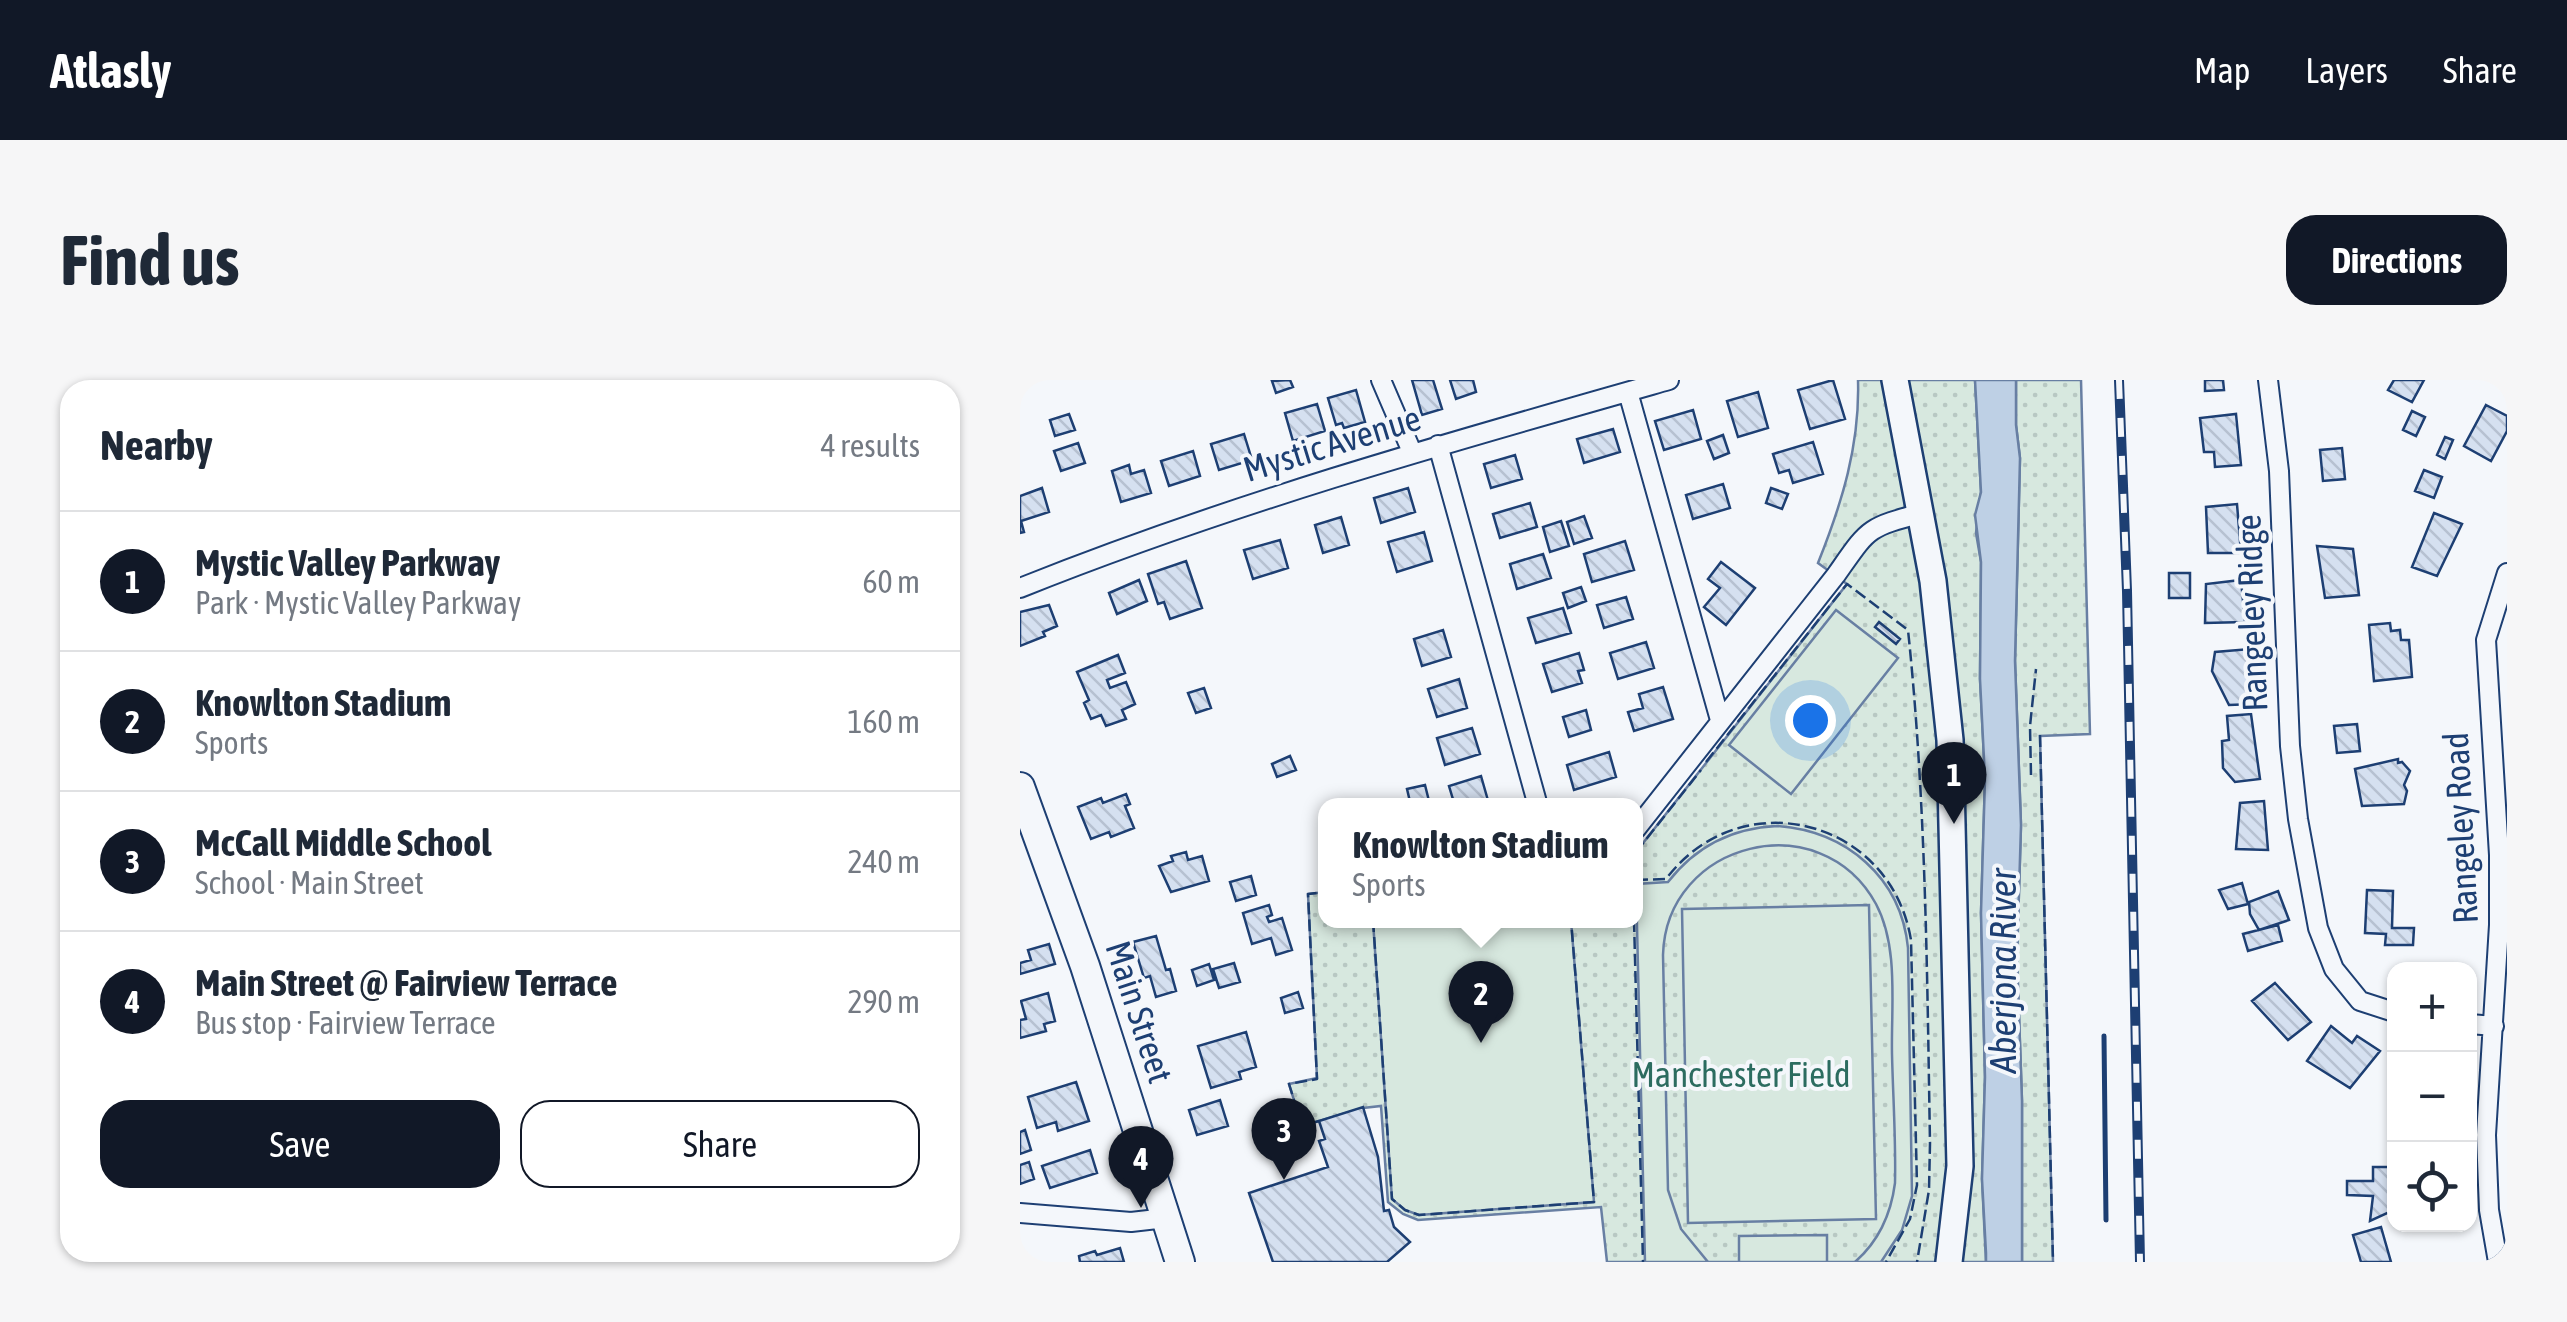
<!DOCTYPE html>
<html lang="en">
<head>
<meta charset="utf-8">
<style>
  :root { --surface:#fff; --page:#f6f6f7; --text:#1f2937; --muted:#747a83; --line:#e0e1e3; --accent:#111827 }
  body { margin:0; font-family:"Asap Condensed",sans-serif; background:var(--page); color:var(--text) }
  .controls { position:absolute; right:30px; bottom:30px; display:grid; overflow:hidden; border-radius:20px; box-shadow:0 2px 8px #0004 }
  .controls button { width:90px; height:90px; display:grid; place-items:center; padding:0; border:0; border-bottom:2px solid var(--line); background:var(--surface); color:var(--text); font:50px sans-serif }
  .you { position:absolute; left:790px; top:340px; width:35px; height:35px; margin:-25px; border:8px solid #fff; border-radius:50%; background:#1a73e8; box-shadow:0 0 0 15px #1a73e833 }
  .badge { display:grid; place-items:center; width:65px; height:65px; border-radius:50%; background:var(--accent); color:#fff; font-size:32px; font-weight:700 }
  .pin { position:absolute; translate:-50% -82px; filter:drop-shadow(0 2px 5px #0008) }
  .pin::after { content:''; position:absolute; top:52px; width:35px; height:30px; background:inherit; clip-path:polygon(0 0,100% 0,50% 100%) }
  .popup { position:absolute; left:298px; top:418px; width:325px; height:130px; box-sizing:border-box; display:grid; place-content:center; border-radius:20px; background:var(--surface); filter:drop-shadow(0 2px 8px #0005); font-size:32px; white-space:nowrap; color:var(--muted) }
  .popup b { font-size:38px; color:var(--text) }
  .popup::after { content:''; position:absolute; left:50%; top:100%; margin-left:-20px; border:20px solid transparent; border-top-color:var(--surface) }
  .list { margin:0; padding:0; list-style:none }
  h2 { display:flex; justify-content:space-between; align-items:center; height:130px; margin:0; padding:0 40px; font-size:42px }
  h2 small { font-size:32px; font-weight:400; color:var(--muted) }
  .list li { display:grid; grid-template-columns:65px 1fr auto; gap:30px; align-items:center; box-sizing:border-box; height:140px; padding:0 40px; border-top:2px solid var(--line) }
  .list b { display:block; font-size:38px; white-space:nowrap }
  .list p { margin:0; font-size:32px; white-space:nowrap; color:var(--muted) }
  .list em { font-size:32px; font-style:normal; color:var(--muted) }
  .actions { display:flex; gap:20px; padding:30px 40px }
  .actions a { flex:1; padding:22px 0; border:2px solid var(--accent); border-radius:30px; text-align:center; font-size:35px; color:var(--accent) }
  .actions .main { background:var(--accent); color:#fff }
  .icon { flex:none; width:55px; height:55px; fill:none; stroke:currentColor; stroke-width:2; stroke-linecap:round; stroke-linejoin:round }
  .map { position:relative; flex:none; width:1487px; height:882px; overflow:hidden; border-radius:30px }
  header { display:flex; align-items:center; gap:60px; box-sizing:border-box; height:140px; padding:0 50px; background:var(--accent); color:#fff }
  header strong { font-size:48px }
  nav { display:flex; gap:55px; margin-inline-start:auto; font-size:35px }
  .intro { display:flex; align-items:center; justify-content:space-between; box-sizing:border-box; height:240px; padding:0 60px }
  h1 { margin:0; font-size:70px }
  .button { padding:25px 45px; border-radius:30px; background:var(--accent); color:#fff; font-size:35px; font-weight:700 }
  main { display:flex; gap:60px; padding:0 60px }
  aside { flex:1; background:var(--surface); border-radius:30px; box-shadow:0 2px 8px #0004 }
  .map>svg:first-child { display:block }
  .green { fill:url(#green-dots); stroke:#687fa3; stroke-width:2.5 }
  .pitch { fill:#d7e8df; stroke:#687fa3; stroke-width:2.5 }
  .water { fill:#bed0e5; stroke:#687fa3; stroke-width:2.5 }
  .building { fill:url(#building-back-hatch); stroke:#1d3f73; stroke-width:2.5 }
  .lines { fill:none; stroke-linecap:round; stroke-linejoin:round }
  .minor-casing { stroke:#1d3f73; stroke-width:22 }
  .secondary-casing { stroke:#1d3f73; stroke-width:30 }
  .primary-casing { stroke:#1d3f73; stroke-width:32 }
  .minor { stroke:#f4f7fb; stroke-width:18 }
  .secondary { stroke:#f4f7fb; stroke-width:25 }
  .primary { stroke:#f4f7fb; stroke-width:28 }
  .rail-casing { stroke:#1d3f73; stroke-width:10 }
  .rail { stroke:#f4f7fb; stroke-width:6; stroke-dasharray:19; stroke-linecap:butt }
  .fence { stroke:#1d3f73; stroke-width:2.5; stroke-dasharray:12 5; stroke-linecap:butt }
  .wall { stroke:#1d3f73; stroke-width:5 }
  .labels { text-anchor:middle; stroke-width:8; stroke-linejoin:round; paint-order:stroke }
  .street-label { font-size:35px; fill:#1d3f73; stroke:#f4f7fb }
  .park-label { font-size:35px; fill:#2c6c60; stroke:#f4f7fb }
  .water-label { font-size:38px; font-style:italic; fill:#1d3f73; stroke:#f4f7fb }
</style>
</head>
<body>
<header>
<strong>Atlasly</strong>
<nav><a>Map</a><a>Layers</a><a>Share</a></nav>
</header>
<div class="intro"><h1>Find us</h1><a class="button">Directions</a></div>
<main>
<aside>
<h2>Nearby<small>4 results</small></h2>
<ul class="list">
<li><span class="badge">1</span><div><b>Mystic Valley Parkway</b><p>Park · Mystic Valley Parkway</p></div><em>60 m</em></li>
<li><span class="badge">2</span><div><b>Knowlton Stadium</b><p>Sports</p></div><em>160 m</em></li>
<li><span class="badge">3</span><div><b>McCall Middle School</b><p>School · Main Street</p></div><em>240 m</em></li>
<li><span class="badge">4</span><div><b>Main Street @ Fairview Terrace</b><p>Bus stop · Fairview Terrace</p></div><em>290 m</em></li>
</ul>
<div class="actions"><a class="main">Save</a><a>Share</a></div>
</aside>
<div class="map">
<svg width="1487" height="882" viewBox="0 0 1487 882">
  <defs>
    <pattern id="green-dots" width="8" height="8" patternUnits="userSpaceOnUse" patternTransform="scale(2.5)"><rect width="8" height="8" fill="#d7e8df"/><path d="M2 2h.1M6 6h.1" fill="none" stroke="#b8c8c3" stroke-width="1.8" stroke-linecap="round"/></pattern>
    <pattern id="building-back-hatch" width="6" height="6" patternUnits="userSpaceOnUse" patternTransform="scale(2.5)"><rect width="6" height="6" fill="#d5e0f0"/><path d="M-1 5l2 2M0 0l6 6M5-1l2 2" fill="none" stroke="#b6c1d1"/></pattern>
  </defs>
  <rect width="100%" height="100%" fill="#f4f7fb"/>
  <path class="green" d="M838,0h117l6,112 -5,41 5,29 -1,117 5,100 -4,134 4,164 -3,102 4,83h-379l-6,-55 -183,13 -15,-6 -15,-12 -7,-96 -18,2 -61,18 -13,-42 28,-6 -9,-184 18,-2v28h310v-68l211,-268 -29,-21c24,-60 42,-118 40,-183z
    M996,0h65l9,354 -50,2 13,526h-31v-161l-5,-143 4,-133 -6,-164 5,-203 -4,-33z"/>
  <path class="pitch" d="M816,230l62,48 -107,136 -62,-49z
    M757,446c69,5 124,51 131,122l4,248 -10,34 -21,32h-26c24,-21 36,-48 40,-79 1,-43 -2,-86 -3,-129 -1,-48 7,-107 -16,-150 -55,-101 -210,-63 -213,51l5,235 13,39 27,33h-63l-9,-378 32,-2c28,-36 64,-54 109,-56z
    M849,525l7,314 -188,4 -6,-314z
    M353,541h198l23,281 -175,13 -14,-5 -13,-11z
    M807,855v27h-88v-26z"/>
  <path class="water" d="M955,0h41v45l4,33 -5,203 6,164 -4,133 5,143v161h-36v-9l-4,-74 3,-102 -4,-164 4,-134 -5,-100 1,-117 -6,-47 6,-23z"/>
  <path class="building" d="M270,0l3,7 -17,6 -4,-12z
    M392,0h21l9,29 -20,6z
    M430,0h23l3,12 -20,7z
    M813,0l12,39 -35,10 -12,-39z
    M1185,0h18l1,10 -19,1z
    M1374,0h30l-12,22 -24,-12z
    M336,10l9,32 -21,6 -2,-5 -6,2 -8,-27z
    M738,12l10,36 -30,9 -11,-36z
    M297,24l8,27 -32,10 -8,-28z
    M1466,25l21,11v15l-16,30 -27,-15z
    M673,30l8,29 -37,11 -9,-29z
    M1392,31l13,6 -9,19 -13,-6z
    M49,34l6,16 -20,6 -5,-16z
    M1216,34l5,51 -26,2 -1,-15h-10l-4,-34z
    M593,49l7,23 -36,11 -7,-24z
    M224,54l8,26 -33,10 -8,-26z
    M703,55l6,18 -15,6 -7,-18z
    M1425,57l8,3 -8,19 -8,-4z
    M793,62l10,32 -30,9 -4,-13 -10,3 -6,-19z
    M58,63l7,20 -24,8 -7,-20z
    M1322,68l3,31 -22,2 -3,-31z
    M173,71l7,25 -31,10 -8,-25z
    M495,75l7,24 -31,9 -7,-24z
    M109,85l2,9 13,-4 7,23 -30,9 -9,-31z
    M1404,90l18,7 -8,21 -19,-7z
    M703,104l7,24 -37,11 -7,-24z
    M22,108l7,24 -28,9 3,11 -4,1v-37z
    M388,108l7,24 -34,11 -7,-25z
    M751,108l17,6 -6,15 -16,-6z
    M510,123l7,24 -37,11 -7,-24z
    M1217,124l4,49h-33l-2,-46z
    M1414,133l28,11 -25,52 -25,-9z
    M564,136l8,22 -18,6 -7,-22z
    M321,137l8,28 -26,8 -8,-28z
    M541,141l8,25 -19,6 -7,-25z
    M404,152l8,29 -35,11 -9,-30z
    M260,160l8,28 -35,11 -9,-29z
    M605,161l9,29 -42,12 -8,-28z
    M1297,166l36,3 6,46 -34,3z
    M523,174l8,24 -34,11 -7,-25z
    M166,181l16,47 -32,11 -6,-17 -6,2 -10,-30z
    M701,182l34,26 -29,37 -22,-18 16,-19 -12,-9z
    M1149,193h21v25h-21z
    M119,200l8,21 -30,13 -8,-21z
    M1221,200l4,42 -40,1 1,-39z
    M561,207l5,14 -18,7 -5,-15z
    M606,217l7,22 -29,9 -7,-23z
    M29,225l8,21 -14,6 2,4 -25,10v-34z
    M543,228l8,25 -35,10 -8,-25z
    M859,242l21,17 -4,5 -21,-17z
    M1370,243l1,8 9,-1 1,10h8l3,37 -38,4 -5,-56z
    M423,250l8,27 -29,9 -8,-27z
    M626,262l8,26 -36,11 -8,-26z
    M1230,269l4,55 -25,1 -17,-34 3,-19z
    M559,273l5,17 -6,1 4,12 -30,9 -9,-28z
    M98,275l7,18 -18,7 3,8 16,-6 9,22 -13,6 4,9 -20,7 -5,-11 -10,4 -7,-16 5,-3 -12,-28z
    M439,299l8,29 -30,9 -9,-28z
    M643,307l10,32 -39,12 -6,-19 15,-4 -4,-14z
    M184,308l7,20 -15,5 -8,-20z
    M566,330l5,20 -22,7 -6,-20z
    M1231,334l9,65 -25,3 -12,-14 -1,-27 7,-1 -2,-24z
    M1337,344l3,27 -23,2 -3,-27z
    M452,348l8,26 -35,11 -8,-27z
    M589,372l7,25 -42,13 -7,-25z
    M270,376l6,14 -19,7 -5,-13z
    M1378,379v4l4,-1 8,9 -6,14 3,6 -3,13 -42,2 -7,-37z
    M461,396l8,28 -34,2 -6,-20z
    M405,405l5,20 -19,1 -4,-17z
    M106,414l4,10 -5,2 9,22 -23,9 -2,-5 -18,7 -13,-32 23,-9 2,5z
    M1244,421l4,49 -32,-1 4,-46z
    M166,472l2,8 14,-4 7,25 -38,11 -12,-26 14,-5 -2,-5z
    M231,496l5,19 -20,6 -6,-19z
    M1222,503l6,21 -20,5 -9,-19z
    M1347,510l26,1 -1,37h22l-1,17h-28l1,-11 -21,-1z
    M1258,511l11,29 -30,10 -9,-16 -1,-12z
    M249,525l3,10 -5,2 2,5 13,-4 10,32 -16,5 -5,-17 -19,6 -9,-31z
    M1258,545l4,16 -34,10 -5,-17z
    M136,556l10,34 4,-1 6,22 -20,6 -6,-21 -6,2 -11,-36z
    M29,564l6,20 -35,10v-11l11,-3 -3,-10z
    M214,583l6,19 -21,6 -6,-19z
    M189,584l5,16 -17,6 -5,-16z
    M1388,584l37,1v4h-37z
    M1255,603l36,39 -23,18 -36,-39z
    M278,612l5,16 -18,5 -4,-15z
    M28,613l7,28 -11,3 2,7 -26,7v-18l6,-1 -5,-18z
    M1311,646l21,17 5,-7 23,15 -30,37 -43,-27z
    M226,652l10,35 -17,5 2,7 -30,9 -13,-42z
    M56,702l13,39 -31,10 -2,-9 -19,6 -9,-31z
    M200,720l8,26 -31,9 -8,-25z
    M343,727l15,50 6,54 5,-1 5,17 16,15 -23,20h-114l-24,-69 79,-26 -9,-26 6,-2 -6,-18z
    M5,750l6,20 -11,4v-22z
    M70,770l7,23 -47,15 -8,-22z
    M9,782l5,17 -14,5v-19z
    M1353,787h21v43l-24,11 3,-25 -26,-1v-14h26z
    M1361,847l10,35h-30l-8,-27z
    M100,868l4,14h-44l-1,-6 16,-5 2,4z"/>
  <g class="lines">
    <defs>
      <path id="minor" d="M361,0l31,72
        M1248,0l11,91 11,275 8,73 20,109 16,41 26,32 34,11
        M608,12l92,328
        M418,65l100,361
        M0,208c212,-85 430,-146 649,-208
        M616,449l200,-254c33,-47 30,-47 86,-62
        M1450,644l24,2
        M0,833l111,9 35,-4
        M1478,882l-9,-52 -3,-75 13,-210v-70l-13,-215 21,-67"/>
      <path id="secondary" d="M875,0l38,201 17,159 10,426 -11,96"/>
      <path id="primary" d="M0,407l65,179 95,296"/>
    </defs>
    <use href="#minor" class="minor-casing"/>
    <use href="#secondary" class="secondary-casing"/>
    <use href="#primary" class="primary-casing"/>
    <use href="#minor" class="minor"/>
    <use href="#secondary" class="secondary"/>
    <use href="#primary" class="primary"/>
    <defs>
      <path id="rail" d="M1099,0l8,211 13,671"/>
    </defs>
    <use href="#rail" class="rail-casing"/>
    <use href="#rail" class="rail"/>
    <path class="fence" d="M1020,355l13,527
      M686,382l141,-178 61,46c18,171 19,341 22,513l-1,47 -12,72
      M1011,395l-1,-49 6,-57
      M616,472l65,-82
      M616,500l30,-1c75,-99 225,-60 245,61l6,245 -7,34 -24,43
      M353,540l19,279 13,11 14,5 175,-13 -23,-282
      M614,540l9,342
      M299,741l-17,5 -13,-42 28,-5 -9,-185 18,-2"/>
    <path class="wall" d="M1084,656l2,184"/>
  </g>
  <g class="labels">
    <g class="street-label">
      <text transform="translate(312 64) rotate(-17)" y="12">Mystic Avenue</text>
      <text transform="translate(1232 233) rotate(-92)" y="12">Rangeley Ridge</text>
      <text transform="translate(1441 448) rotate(-93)" y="12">Rangeley Road</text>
      <text transform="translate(119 632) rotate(72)" y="12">Main Street</text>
    </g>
    <g class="park-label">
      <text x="721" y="707">Manchester Field</text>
    </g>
    <g class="water-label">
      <text transform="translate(983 591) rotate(-90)" y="13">Aberjona River</text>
    </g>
  </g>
</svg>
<div class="controls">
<button>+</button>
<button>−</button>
<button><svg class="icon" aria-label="locate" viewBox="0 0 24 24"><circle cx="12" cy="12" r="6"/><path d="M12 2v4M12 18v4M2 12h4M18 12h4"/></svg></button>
</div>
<div class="you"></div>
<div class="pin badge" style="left:934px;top:444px">1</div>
<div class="pin badge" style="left:461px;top:663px">2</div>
<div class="popup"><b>Knowlton Stadium</b>Sports</div>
<div class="pin badge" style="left:264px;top:800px">3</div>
<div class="pin badge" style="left:121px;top:828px">4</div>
</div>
</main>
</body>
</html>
